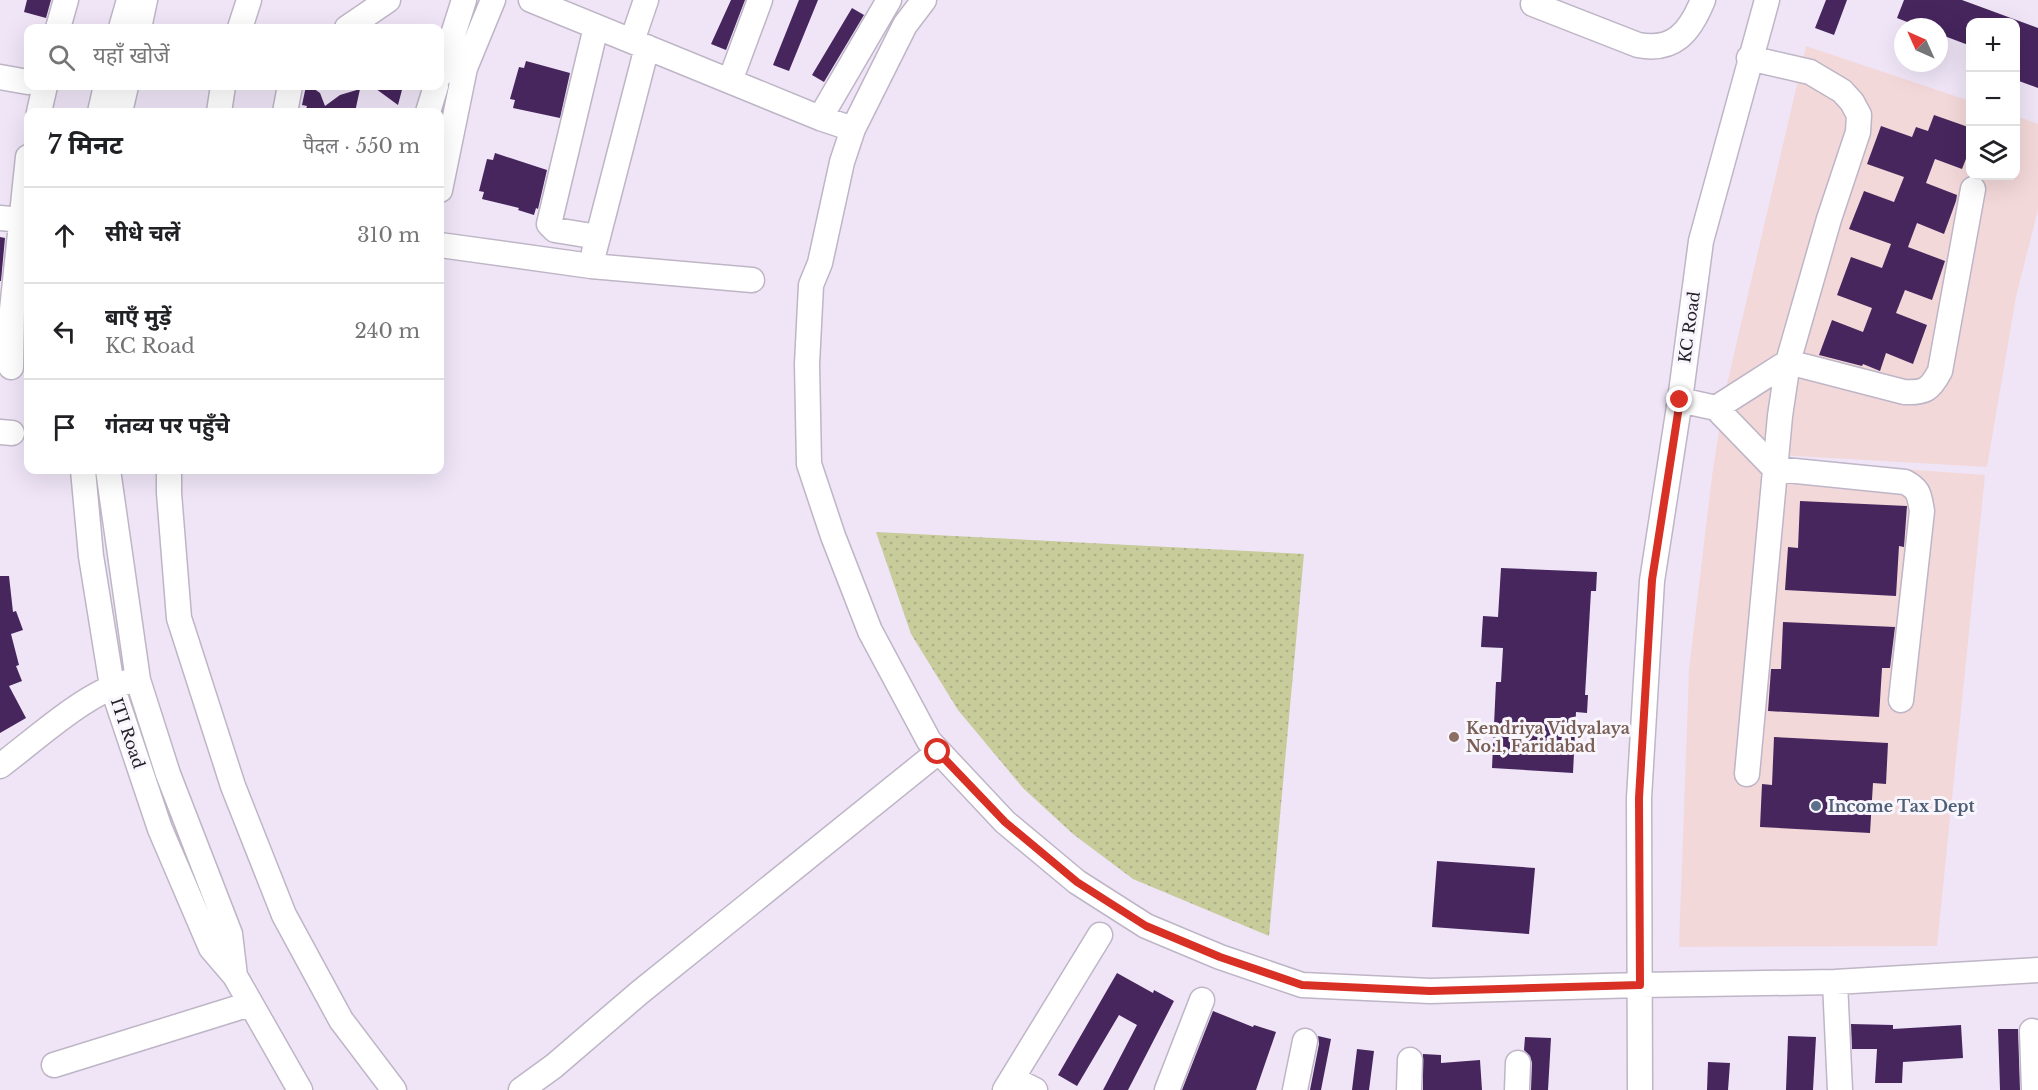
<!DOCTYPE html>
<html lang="hi">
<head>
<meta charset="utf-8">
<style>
  :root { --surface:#fff; --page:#f6f6f6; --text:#202124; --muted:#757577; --line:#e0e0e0 }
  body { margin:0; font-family:"Libre Baskerville","Noto Sans Devanagari",serif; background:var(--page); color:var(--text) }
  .controls { position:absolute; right:18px; top:18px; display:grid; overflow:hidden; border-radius:12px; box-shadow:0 6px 24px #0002 }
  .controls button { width:54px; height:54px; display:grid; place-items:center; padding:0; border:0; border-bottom:2px solid var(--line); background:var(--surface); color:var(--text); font:30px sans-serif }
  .compass { position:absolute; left:1894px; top:18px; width:54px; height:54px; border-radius:50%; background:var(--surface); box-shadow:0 6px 24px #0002; rotate:315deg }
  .stop { position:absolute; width:18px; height:18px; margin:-14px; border:4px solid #d93025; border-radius:50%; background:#fff }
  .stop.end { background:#d93025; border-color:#fff; box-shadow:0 2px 6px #0008 }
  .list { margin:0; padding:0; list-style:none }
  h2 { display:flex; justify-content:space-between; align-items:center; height:78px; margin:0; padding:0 24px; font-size:26px }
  h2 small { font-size:20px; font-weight:400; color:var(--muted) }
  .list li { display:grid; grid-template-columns:39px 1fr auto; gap:18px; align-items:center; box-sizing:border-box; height:96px; padding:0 24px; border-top:2px solid var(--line) }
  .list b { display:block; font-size:22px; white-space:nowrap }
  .list p { margin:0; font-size:20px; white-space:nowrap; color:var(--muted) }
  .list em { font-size:20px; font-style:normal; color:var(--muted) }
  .icon { flex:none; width:33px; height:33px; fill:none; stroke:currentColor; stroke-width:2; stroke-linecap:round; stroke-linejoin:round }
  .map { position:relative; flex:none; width:2038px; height:1090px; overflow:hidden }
  .search { position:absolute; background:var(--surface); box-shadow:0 6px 24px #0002; left:24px; top:24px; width:420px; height:66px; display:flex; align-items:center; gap:15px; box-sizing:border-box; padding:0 21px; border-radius:12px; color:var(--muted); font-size:22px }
  .panel { position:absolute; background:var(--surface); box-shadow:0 6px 24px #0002; left:24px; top:108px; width:420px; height:366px; border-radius:12px }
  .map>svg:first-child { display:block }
  .commercial { fill:#f3d8d9 }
  .green { fill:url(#green-dots) }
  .building { fill:#47265e }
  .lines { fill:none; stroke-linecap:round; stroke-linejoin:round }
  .minor-casing { stroke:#beb5c6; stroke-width:27 }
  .minor { stroke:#fff; stroke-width:24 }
  .route { stroke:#d93025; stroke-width:8 }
  .education-dot { fill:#8d6e63; stroke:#f9f5fd; stroke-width:2 }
  .service-dot { fill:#5c6f8a; stroke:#f9f5fd; stroke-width:2 }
  .labels { text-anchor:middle; stroke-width:6; stroke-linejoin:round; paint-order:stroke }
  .street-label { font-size:16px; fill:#252128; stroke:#f9f5fd }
  .education-label { font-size:16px; font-weight:bold; fill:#785e54; stroke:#f9f5fd; text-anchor:start }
  .service-label { font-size:16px; font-weight:bold; fill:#4e5e75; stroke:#f9f5fd; text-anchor:start }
</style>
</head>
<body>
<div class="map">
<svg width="2038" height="1090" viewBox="0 0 2038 1090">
  <defs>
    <pattern id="green-dots" width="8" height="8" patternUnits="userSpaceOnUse" patternTransform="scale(1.5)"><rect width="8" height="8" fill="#c8cb9a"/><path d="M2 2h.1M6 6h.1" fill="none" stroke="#acae85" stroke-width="1.8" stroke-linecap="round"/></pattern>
  </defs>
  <rect width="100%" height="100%" fill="#efe5f7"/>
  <path class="commercial" d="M1806,46l164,55v75h46v-60l22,8v86l-22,87 -29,170 -209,-12 -55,-54z
    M1722,412l53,48 210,15 -48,471 -258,1 10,-278 23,-193z"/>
  <path class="green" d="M876,532l428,22 -35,382 -136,-57 -60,-45 -50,-46 -65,-78 -47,-76z"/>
  <path class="building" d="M27,0h24l-5,18 -22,-6z
    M731,0h14l-19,50 -15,-6z
    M799,0h19l-29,71 -16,-6z
    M1826,0h21l-13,35 -19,-7z
    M1904,0h58l76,28v60l-22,-8v-58h-45v24l-32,-12v-7h-19l-23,-9z
    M852,8l12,7 -40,67 -12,-7z
    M526,61l44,12 -10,45 -47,-10 2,-8 -5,-1 9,-32 5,1z
    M306,86h4l10,7 5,13 15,-11 20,-6 -5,23h-50l2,-6 -5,-1z
    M372,86h31l-5,19z
    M1934,115l37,13v18l-9,23 -27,-10 -9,24 31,12 -1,6 -12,33 -27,-11 -9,24 37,14 -13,39 -27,-10 -9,23 31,12 -14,39 -27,-11 -6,18 -17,-7 -1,2 -43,-11 13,-35 31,12 9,-24 -35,-13 14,-38 31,11 9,-24 -42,-15 15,-38 30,11 10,-25 -37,-13 14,-38 31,11 4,-10 12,4z
    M495,153l52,17 -9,39 -2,-1 -2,7 -16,-5 1,-2 -37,-9 2,-7 -5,-1 8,-32 6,1z
    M0,237l5,1 -4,43h-1z
    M1800,501l107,5 -3,41 -5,-1 -3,50 -111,-6 3,-43 10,1z
    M1501,568l96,4 -1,19h-5l-6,104h3l-1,18 -11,-1 -3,61 -81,-5 4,-86h5l2,-34 -22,-1 2,-31 15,1z
    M0,576h9l4,36 3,-1 7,19 -12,4 8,31 -3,1 6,15 -13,5 17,32 -26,15z
    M1783,622l112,5 -5,41h-8l-3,49 -111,-6 3,-42h10z
    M1774,737l114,6 -2,41 -13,-1 -3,50 -110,-6 2,-43 10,1z
    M1437,861l98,7 -6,66 -97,-7z
    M1117,973l36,20 1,-3 20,11 -46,89h-25l34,-65 -18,-10 -42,71 -19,-11z
    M1213,1011l40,16 1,-2 22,7 -20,58h-74z
    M1851,1024l42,1v4l68,-4 2,33 -60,4 -1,21h-27l2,-34h-25z
    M1998,1029h20l2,61h-20z
    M1318,1036l13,3 -10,51h-11l9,-46z
    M1788,1036l28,1 -3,53h-27z
    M1525,1037l26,1 -3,52h-17l1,-27 -2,-7 -6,-6z
    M1357,1049l17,2 -5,39h-17z
    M1423,1054l18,1v8l39,-3 2,30h-59z
    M1708,1062l22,1 -2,27h-21z"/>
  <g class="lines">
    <defs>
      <path id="minor" d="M531,0l289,118 33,11
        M924,0l-19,25 -52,104 -11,33 -22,101 -9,22 -4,79 2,100 24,72 37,95 59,110 76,81 72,60 69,44 74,31 82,28 128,6 210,-6 195,-3 203,-12
        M1533,4l105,41c36,7 52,-13 65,-45
        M596,27l-47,197 6,6 43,7
        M58,28l8,-28
        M121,28l8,-28
        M139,28l6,-28
        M240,28l9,-28
        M347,28l41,-28
        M632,41l14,-41
        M440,75l24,-75
        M0,77l28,5
        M730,81l30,-81
        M39,112l6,-26
        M100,112l6,-26
        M120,112l6,-26
        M219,112l4,-26
        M285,112l5,-26
        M428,112l8,-26
        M820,118l69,-118
        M440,190l25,-122 28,-68
        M0,218l21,2
        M440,245l151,21 161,14
        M594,252l53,-205
        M11,367l1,-57 16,-153
        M1680,400l36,8 59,61 130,13c15,8 14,13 17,29l-21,189
        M1716,408l72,-46 116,30c21,1 26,-2 36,-21l33,-182
        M0,432l12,1
        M83,470l8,86 21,130 48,143 51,119 24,28 65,114
        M108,470l30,210 30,94 62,160 5,42
        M169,470v23l10,125 54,168 51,129 57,105 53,70
        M0,766c35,-26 85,-73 127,-84
        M1747,774l33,-358 8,-54 41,-143 29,-87 1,-17 -7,-13 -10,-11 -32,-19 -61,-14
        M1835,982l5,108
        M2032,1031l2,59
        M54,1065l196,-61
        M1013,1079l22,11
        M521,1090l33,-24 85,-73 299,-241
        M1005,1090l95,-155
        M1167,1090l35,-90
        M1295,1090l10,-49
        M1409,1090l1,-30
        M1517,1090l1,-27
        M1640,1090l-1,-292 13,-217 28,-181 21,-159 66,-241"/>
    </defs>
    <use href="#minor" class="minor-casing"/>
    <use href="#minor" class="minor"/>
  </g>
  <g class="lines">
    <path class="route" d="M938,752l67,70 72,60 69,44 74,31 82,28 128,6 210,-6 -1,-187 13,-218 28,-180"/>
  </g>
  <circle class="education-dot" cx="1454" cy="737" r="6"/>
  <circle class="service-dot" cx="1816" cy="806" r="6"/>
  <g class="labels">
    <g class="street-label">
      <text transform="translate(1689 327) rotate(-82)" y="6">KC Road</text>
      <text transform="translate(128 733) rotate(71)" y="6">ITI Road</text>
    </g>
    <g class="education-label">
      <text x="1466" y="734">Kendriya Vidyalaya<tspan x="1466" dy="18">No.1, Faridabad</tspan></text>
    </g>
    <g class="service-label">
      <text x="1828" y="812">Income Tax Dept</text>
    </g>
  </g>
</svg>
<div class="controls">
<button>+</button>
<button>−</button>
<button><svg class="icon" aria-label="layers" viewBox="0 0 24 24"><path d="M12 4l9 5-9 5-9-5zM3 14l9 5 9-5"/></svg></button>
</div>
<svg class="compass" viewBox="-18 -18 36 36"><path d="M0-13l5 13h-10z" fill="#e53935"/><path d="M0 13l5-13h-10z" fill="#757577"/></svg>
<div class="stop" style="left:938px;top:752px"></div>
<div class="stop end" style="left:1680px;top:400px"></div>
<div class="search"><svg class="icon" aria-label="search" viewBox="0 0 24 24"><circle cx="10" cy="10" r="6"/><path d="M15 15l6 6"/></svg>यहाँ खोजें</div>
<section class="panel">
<h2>7 मिनट<small>पैदल · 550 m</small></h2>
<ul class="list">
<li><svg class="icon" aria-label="ahead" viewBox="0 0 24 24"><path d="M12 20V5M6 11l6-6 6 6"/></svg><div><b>सीधे चलें</b></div><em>310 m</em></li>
<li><svg class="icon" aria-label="left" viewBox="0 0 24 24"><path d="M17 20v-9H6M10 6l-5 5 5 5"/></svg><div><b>बाएँ मुड़ें</b><p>KC Road</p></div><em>240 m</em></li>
<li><svg class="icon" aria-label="arrive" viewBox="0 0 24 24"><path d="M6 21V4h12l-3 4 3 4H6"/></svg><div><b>गंतव्य पर पहुँचे</b></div></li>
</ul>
</section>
</div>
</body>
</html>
